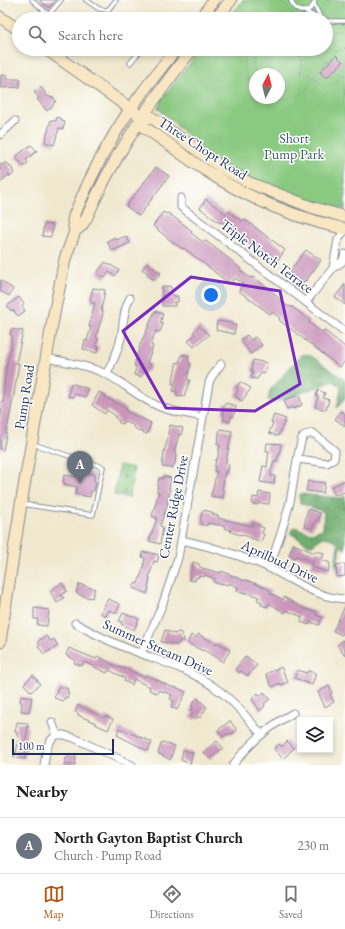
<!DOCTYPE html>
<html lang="en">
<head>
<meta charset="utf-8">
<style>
  :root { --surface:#fff; --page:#f6f6f6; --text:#202124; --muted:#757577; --line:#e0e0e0; --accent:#b45309 }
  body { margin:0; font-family:"EB Garamond",serif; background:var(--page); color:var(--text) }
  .controls { position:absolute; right:12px; bottom:12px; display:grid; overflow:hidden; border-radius:0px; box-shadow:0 2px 6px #0003 }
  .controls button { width:36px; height:36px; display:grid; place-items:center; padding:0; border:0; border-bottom:1px solid var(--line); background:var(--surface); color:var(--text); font:20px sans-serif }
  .compass { position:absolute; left:249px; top:68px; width:36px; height:36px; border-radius:50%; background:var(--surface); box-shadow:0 2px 6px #0003; rotate:7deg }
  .scale { position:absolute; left:12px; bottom:10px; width:102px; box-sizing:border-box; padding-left:4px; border:2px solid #1b2f5e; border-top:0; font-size:11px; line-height:14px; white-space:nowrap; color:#1b2f5e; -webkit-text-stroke:3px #fff; paint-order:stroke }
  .you { position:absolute; left:211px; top:295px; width:14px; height:14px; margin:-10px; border:3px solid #fff; border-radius:50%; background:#1a73e8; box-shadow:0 0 0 6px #1a73e833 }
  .badge { display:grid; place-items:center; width:26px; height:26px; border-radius:50%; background:var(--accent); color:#fff; font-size:13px; font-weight:700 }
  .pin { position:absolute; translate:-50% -33px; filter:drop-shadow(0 1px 2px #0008) }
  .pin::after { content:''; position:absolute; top:21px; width:14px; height:12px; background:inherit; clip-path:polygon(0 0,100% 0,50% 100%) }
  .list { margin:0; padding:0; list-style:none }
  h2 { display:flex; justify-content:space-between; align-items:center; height:52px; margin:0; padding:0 16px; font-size:17px }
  h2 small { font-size:13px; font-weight:400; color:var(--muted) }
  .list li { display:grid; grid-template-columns:26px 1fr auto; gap:12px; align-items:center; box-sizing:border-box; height:56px; padding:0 16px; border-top:1px solid var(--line) }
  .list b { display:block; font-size:15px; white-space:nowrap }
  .list p { margin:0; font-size:13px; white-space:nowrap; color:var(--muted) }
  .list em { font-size:13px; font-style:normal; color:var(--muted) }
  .icon { flex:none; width:22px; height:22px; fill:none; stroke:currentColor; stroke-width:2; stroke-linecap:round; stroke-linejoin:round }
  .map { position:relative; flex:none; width:345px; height:765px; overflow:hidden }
  .search { position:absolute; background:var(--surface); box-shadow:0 2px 6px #0003; left:12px; right:12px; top:12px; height:44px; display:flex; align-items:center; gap:10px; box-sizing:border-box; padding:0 14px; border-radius:22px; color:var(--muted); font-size:15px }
  .sheet { height:108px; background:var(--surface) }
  nav { display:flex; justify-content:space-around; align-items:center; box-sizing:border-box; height:56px; border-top:1px solid var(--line); background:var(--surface); font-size:11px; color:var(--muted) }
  nav a { display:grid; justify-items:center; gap:2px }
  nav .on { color:var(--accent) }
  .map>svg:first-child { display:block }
  .forest { fill:url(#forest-crowns); stroke:#456e66 }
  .cemetery { fill:url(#cemetery-stones); stroke:#527c6f }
  .green { fill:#8ac980; stroke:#527c6f; fill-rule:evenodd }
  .building { fill:#ca96ba }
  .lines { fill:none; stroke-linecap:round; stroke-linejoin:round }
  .service-casing { stroke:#868c96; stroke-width:5.5 }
  .minor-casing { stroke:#868c96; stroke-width:9 }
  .secondary-casing { stroke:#868c96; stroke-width:13 }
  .path { stroke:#868c96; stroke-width:1; stroke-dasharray:1 3; stroke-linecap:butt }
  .service { stroke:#fff; stroke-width:3.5 }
  .minor { stroke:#fff; stroke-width:7 }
  .secondary { stroke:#f9e7c3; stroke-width:11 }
  .marked { fill:none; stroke:#7b2cbf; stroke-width:3; stroke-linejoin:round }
  .labels { text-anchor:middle; stroke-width:3; stroke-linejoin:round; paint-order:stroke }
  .park-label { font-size:14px; fill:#3c5d68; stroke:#fff }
  .street-label { font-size:14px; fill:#1b2f5e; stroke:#fff }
</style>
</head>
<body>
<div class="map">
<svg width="345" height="765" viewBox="0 0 345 765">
  <defs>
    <pattern id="forest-crowns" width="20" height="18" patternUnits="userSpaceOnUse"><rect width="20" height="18" fill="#6fad6e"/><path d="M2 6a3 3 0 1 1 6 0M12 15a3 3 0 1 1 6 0" fill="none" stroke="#5a8d5e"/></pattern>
    <pattern id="cemetery-stones" width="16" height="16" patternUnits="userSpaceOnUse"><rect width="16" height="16" fill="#8ac980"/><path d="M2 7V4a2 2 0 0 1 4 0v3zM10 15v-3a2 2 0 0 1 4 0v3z" fill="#70a46c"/></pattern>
  </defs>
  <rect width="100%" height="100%" fill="#fff"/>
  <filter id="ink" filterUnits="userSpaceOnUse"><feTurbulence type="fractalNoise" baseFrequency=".025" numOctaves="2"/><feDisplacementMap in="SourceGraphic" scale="8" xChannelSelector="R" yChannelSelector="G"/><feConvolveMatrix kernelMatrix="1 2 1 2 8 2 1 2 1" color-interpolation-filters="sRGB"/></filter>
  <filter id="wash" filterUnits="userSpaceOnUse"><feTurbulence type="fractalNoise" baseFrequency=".012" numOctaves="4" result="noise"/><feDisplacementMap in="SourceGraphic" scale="16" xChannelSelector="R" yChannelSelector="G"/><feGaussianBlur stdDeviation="0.9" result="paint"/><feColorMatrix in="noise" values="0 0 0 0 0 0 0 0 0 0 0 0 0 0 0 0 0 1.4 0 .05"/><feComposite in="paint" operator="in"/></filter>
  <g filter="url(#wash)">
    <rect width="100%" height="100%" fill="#f0e8ce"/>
    <path class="forest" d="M302,354l8,1 35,25v18l-8,10 4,-20 -7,-7 -62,22 -4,-3 2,-10z
      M299,494l42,4 4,-2v54l-3,-4 -2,1 -2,18 -1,1h-2l3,-22c-5,-5 -8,-6 -15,-7l-11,8h-3l-19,-12 4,-6 17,6 12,-4 1,-17 -24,-9z"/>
    <path class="cemetery" d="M119,465l15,3 -5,30 -15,-3z"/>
    <path class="green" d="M243,0h102v210l-31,-9 -36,-6 -56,-27 -64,-60 4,-9 39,-50h125v-30h-97zM255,74h24v24h-24z"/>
    <g id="blocks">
      <path class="building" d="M39,0h17l-7,8z
        M336,55l7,7 -17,16 -6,-6z
        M1,75h6v4h13v8l-20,1z
        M41,87l7,10 1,-1 2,2 2,-1 3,4 -3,3v2l-6,5 -10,-12 2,-1 -5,-6z
        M57,117l5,2v2l3,1 -2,7 -4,-1 -5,17 -9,-3 6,-22 5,1z
        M31,145l6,6 -9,7 -2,3 2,2 -4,3 -9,-9z
        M6,162l7,7 -1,1 2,3 -4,4 -1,-2 -3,2 -6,6v-20l3,2z
        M156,167l13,9 -30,40 -13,-10z
        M206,199l20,15 2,-3 14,10 2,-2 41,31 -10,14 -3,-3 -1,2 -27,-24 -1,1 -14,-10 1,-2 -9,-6 -1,1 -10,-7 -10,-8z
        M163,212l4,2 1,-1 19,14 5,4 -1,2 12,9 3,-1 26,20 9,8 -1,1 10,8 3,-1 18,13 13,14 5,3 1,-1 5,3 8,6 7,6 -1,2 10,7 3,2 2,-2 21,17v14l-5,6 -61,-47 1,-2 -8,-6 -2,2 -31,-23 4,-7 -8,-6 -5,6 -46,-36 -1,1 -8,-5 -22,-18z
        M44,224l9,1 -2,12 -9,-1z
        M126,236l4,7 -18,8 -5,-10 8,-4 2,3z
        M306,250l15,10 -15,21 -1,-1 -3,4 -14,-11z
        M105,262l14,8 -4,6 -6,-4 -4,6 -8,-5z
        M147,263l14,10 -6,7 -6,-3 -2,-3 1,-1 -6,-4z
        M0,280l13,9 -4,7 -9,-5z
        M345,284v21l-10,-8z
        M169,286l2,1 1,8h2v1h4v6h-4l1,4h-13v-19z
        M93,288l12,2 -4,21h2v3l-7,23 2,1 -2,8h3l-2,7 -14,-4 2,-9 2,1 4,-14h-2l6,-24h-4v-4h-1z
        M19,297l5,7 -2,2 3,5 -7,5 -5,-6 -2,1 -4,-5z
        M155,311l8,3 -3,9 3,1 -3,8 -4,-1 -5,11v3l2,1 -6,17 4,1 -3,8 -4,-1 -3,6 -7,-2 2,-7v-2h-2l8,-27h1z
        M217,321l16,2 -1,2h4l-2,9 -18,-4z
        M199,326l10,9 -15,12 -6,-6 7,-7 -2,-2z
        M11,329l12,2 -7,32h3l-5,31 -11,56 -3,-1v-28l2,-12 -2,-1 1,-6h2l3,-35 6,-24h-1l1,-7 -2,-1z
        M247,335l4,5 4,-3 7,8 -11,9 -10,-14z
        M182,354l7,2 -1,5 3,3 -4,15 3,1 -6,16 -8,-1 1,-3 -4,-1 2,-7h-3l5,-22 2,1z
        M253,360l14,3 -3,11 -3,-1 -4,6 -6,-1 2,-6 -2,-1z
        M240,382l11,6 -9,13 -7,-5 3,-6 -2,-2z
        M71,383l17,6 -2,8 -12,-3 -1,3 -5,-1z
        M318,390l7,3 -2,5 6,2 -3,10 -11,-3 3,-10 -2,-1z
        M99,392l7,4 -1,1 22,12 -1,2 25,12 -4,11 -8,-3 -6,-4 1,-1 -9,-5 -2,3 -5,-2 1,-2 -4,-2 1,-2 -9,-6 -2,4 -13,-9z
        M299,395l3,10 -9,4v-2l-6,2 -3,-9z
        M225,403l11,3 -3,11 -2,-1 -1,6 -7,-2 1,-7h-2z
        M341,411l4,3v12l-10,-7z
        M274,415l12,4 -8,17 -9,-3 4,-10 -2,-1z
        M170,425l13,3 -2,7 -2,-1 -5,19h2l-1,11h-1l-1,4 -11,-1 2,-15 5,-17 -1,-1z
        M220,429l12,2 -6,30v3l3,1 -2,8 -2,-1 -3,18 2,1 -1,7 -12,-2 6,-25h-3l2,-12 1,1 3,-15 -3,-1z
        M267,443l14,1 -2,12h-1l-1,5h-3l-3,11v4h4l-1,8 -14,-2 3,-16 4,1 2,-16h-3z
        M80,471l15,4 -1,6 2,1 -2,9h-3l-1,6 -15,-3 2,-7 -13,-3 1,-1 -2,-1 1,-7 15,2z
        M163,476l8,2 -2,10 1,3 -3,12h1l-8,23 3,1 -3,17 -11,-3 8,-23 -5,-2 7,-24h-2v-2l2,-12 4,1z
        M345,480v12l-10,3 -4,-8z
        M308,481l17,2 -2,10 -17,-2z
        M259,492l11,2 -1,10 -11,-1v2l-6,-1 1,-7 5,1z
        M308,509l12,4 -2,8 -2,-1 -4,9 -8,-3z
        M203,510l9,2v2l7,2 -1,2 34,8 1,-3 11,5 -2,5 2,1 -3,8 -20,-8v1l-7,-2 -4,-2 1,-1 -7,-2 1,-2 -18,-3v3l-6,-2v-7z
        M293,544l22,9 1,-2 8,2 -2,7 8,3 -2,9 -17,-5 2,-6 -11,-3 -6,-2 -1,2 -6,-2z
        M143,552l3,1 1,-1 12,3 -2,7 -3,-1 -5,16 1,1 -2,9 1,1 -2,6 -14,-6 2,-5 3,1 5,-15 2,-11 -3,-1z
        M193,562l6,2v2l3,2 19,5 1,-2 23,10 1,-1 18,7 7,4 -1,2 13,7 1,-3 22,13v-1l8,2 3,2 -1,2 6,2 -3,8 -9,-3 -1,3 -8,-3 1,-5 -16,-7 -1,3 -16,-10 -2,4 -6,-2 1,-3 -5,-2 2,-3 -14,-5v2l-8,-3 1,-4 -10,-4v2l-6,-2v2l-8,-3 1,-3 -10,-4 -1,2 -6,-1v2h-3v3l-6,-1z
        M345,564v12l-8,1 -1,-12z
        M62,583l5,8 -6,4 3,3 -7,5 -7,-12z
        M79,584l16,5 -3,9 -3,-1 -1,1 -12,-5z
        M108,599l12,5 -4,9 -7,-3 -3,6 -6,-3z
        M345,606v21l-3,8 -9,-4z
        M34,608l15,2 -2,16 -10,-1 1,-6h-4z
        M123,613l9,4v-1l7,3 -5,11 -13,-6 1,-2 -3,-1z
        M165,630l10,4 3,-2 3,1 4,9 -5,-2 -2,5 -17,-3z
        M198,634l18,10 1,-2 13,8 -7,12 -19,-12 -1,1 -16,-8 4,-8 5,3z
        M46,636l5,5 3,-2 4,7 -14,8 -6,-8 2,-1 -2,-4z
        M343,640l2,3v13l-8,-11z
        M69,648l27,11 2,-3 21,12v-1l6,2v-1l19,9 1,-2 6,2 18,9 6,2v-1l11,5 -9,18 -6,-3 3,-6 -4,-2 2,-4 -13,-5 -2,3 -8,-3 1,-3 -16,-8 -2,6 -8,-4 1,-3 -16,-8 -2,3 -23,-11 -2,4 -8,-3 1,-3 -9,-5z
        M246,656l11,9 -9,11 -7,-5 -1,2 -5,-4z
        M281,667l7,15 -7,3 -1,-2 -8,4 -6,-13z
        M297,670l10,3 1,-2 8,2 -4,12 -17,-7z
        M33,675l7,9 -9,8 -7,-8z
        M59,686l9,3 -1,3 2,1 -2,5 -2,-1 -2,4 -9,-3z
        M329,686l3,7 -2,1 4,8 -9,5 -7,-15z
        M264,692l6,7 -6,5 1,2 -5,5 -8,-12 6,-6 2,3z
        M21,696l11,2 -3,14 -8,-1 1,-9h-2z
        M197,698l10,9 -7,11 -2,-2 -3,4 -5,-3 3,-4 -3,-2 3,-4 -2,-1z
        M78,705l26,13 1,-2 8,3 -5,11 -13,-6 1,-1 -18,-8 1,-1 -4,-2z
        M230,721l7,9 -5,4 -2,-1 -2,2 -1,-1 -4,3 -5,-7z
        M17,722l11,1 -1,4h1l-3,18h2l-2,14 -11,-2 1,-5 1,1 3,-16 -2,-1v-4h-2z
        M119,728l33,14 -4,9 -31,-16z
        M217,741l6,7 -13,11 -7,-7z
        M287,741l7,7 -11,11 -9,-10 5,-5 3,3z
        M162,742l13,4 -5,14 -12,-7z
        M183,750l10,3 -3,11 -9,-4z
        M69,754l7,2 -1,9h-11l2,-7h2z"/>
    </g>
  </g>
  <g filter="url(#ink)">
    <use href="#blocks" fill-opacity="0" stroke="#868c96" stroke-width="1"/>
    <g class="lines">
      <defs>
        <path id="service" d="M32,0l17,15
          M86,0l13,9 9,1 8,-10
          M291,0c3,15 21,15 24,0
          M314,4l7,15
          M305,11l14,8
          M45,19l16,-19
          M118,19l7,-2 3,2
          M326,21h19
          M130,63l12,-14
          M22,504l71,11 10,-48 -70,-23"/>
        <path id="minor" d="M0,135l15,-14
          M181,198v9l164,125
          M333,268l5,-28 7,-10
          M306,302l27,-34 9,-6 3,-8
          M46,358c20,4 41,7 60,16 18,9 33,24 52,32 14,6 30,8 45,11
          M106,374c6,-10 11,-21 14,-32 4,-15 2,-30 10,-44
          M182,540c26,6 51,13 76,23 28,11 55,35 87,36
          M269,568c8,-22 15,-43 21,-66 4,-21 6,-43 12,-64l3,-3 8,-2 22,18 -1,8 -7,4 -29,-4
          M75,623c21,12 44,23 67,31 24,9 50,17 72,33 19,13 33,30 47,47
          M141,654l22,-51 15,-45 31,-175 2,-5 10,-14
          M52,722l5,13
          M57,735h7l10,3 58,27
          M44,765c2,-11 2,-24 13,-30
          M233,765c17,-22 36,-39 60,-52"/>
        <path id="secondary" d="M0,17l19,13
          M200,19l14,-19
          M216,19l15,-19
          M46,49l85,60 10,8 4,11c21,13 40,29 60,42 42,28 91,48 140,59
          M141,117h10l71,51 28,15 61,24 34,10
          M75,231l7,-6 4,-6c27,-63 64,-116 106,-170
          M0,642l21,-138 32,-185 12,-60 10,-28 -2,-10 1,-5c18,-44 40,-86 68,-123 11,-15 23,-30 34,-44"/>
      </defs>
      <use href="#service" class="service-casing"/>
      <use href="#minor" class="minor-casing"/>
      <use href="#secondary" class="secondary-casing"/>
      <path class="path" d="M280,0l13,16 14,3
        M326,30l19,3
        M345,48l-10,5 -24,26 8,4 5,6 21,-14
        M248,49c-4,10 -3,19 0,30
        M315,49l13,12
        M335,69l9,7
        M257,74c-4,-9 -3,-17 2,-25
        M255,76l-9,4 9,13
        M263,98c12,4 29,4 39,-6 4,-3 6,-9 9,-13l-12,-5c4,-9 3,-17 -3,-25"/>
      <use href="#service" class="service"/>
      <use href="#minor" class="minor"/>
      <use href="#secondary" class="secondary"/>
    </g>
  </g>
  <path class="marked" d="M191,277l89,14 20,93 -45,27 -89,-3 -43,-77z"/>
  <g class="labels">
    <g class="park-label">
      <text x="294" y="143">Short<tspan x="294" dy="16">Pump Park</tspan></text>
    </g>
    <g class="street-label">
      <text transform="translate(203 148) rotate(33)" y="5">Three Chopt Road</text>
      <text transform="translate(267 256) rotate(37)" y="5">Triple Notch Terrace</text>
      <text transform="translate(24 397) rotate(-81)" y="5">Pump Road</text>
      <text transform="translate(173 507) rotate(-79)" y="5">Center Ridge Drive</text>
      <text transform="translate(280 561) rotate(25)" y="5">Aprilbud Drive</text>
      <text transform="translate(158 647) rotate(24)" y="5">Summer Stream Drive</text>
    </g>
  </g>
</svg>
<div class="controls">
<button><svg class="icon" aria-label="layers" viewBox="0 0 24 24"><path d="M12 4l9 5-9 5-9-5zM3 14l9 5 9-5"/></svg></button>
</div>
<svg class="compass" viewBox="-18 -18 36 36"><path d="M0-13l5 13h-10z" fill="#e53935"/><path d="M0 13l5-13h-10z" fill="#757577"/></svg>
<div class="scale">100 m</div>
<div class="you"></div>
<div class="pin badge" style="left:80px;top:484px;background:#6b7280">A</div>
<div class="search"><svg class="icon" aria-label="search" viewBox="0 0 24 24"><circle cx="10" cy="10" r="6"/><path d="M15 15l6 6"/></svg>Search here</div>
</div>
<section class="sheet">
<h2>Nearby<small></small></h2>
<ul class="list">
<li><span class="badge" style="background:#6b7280">A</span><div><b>North Gayton Baptist Church</b><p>Church · Pump Road</p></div><em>230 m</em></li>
</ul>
</section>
<nav>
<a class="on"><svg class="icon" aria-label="map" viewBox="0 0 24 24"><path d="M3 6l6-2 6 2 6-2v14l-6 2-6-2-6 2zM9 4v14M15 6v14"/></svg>Map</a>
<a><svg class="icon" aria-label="directions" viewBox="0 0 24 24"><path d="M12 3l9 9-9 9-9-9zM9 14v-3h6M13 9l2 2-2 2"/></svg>Directions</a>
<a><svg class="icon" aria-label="saved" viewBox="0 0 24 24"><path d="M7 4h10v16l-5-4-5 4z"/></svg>Saved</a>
</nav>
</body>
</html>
